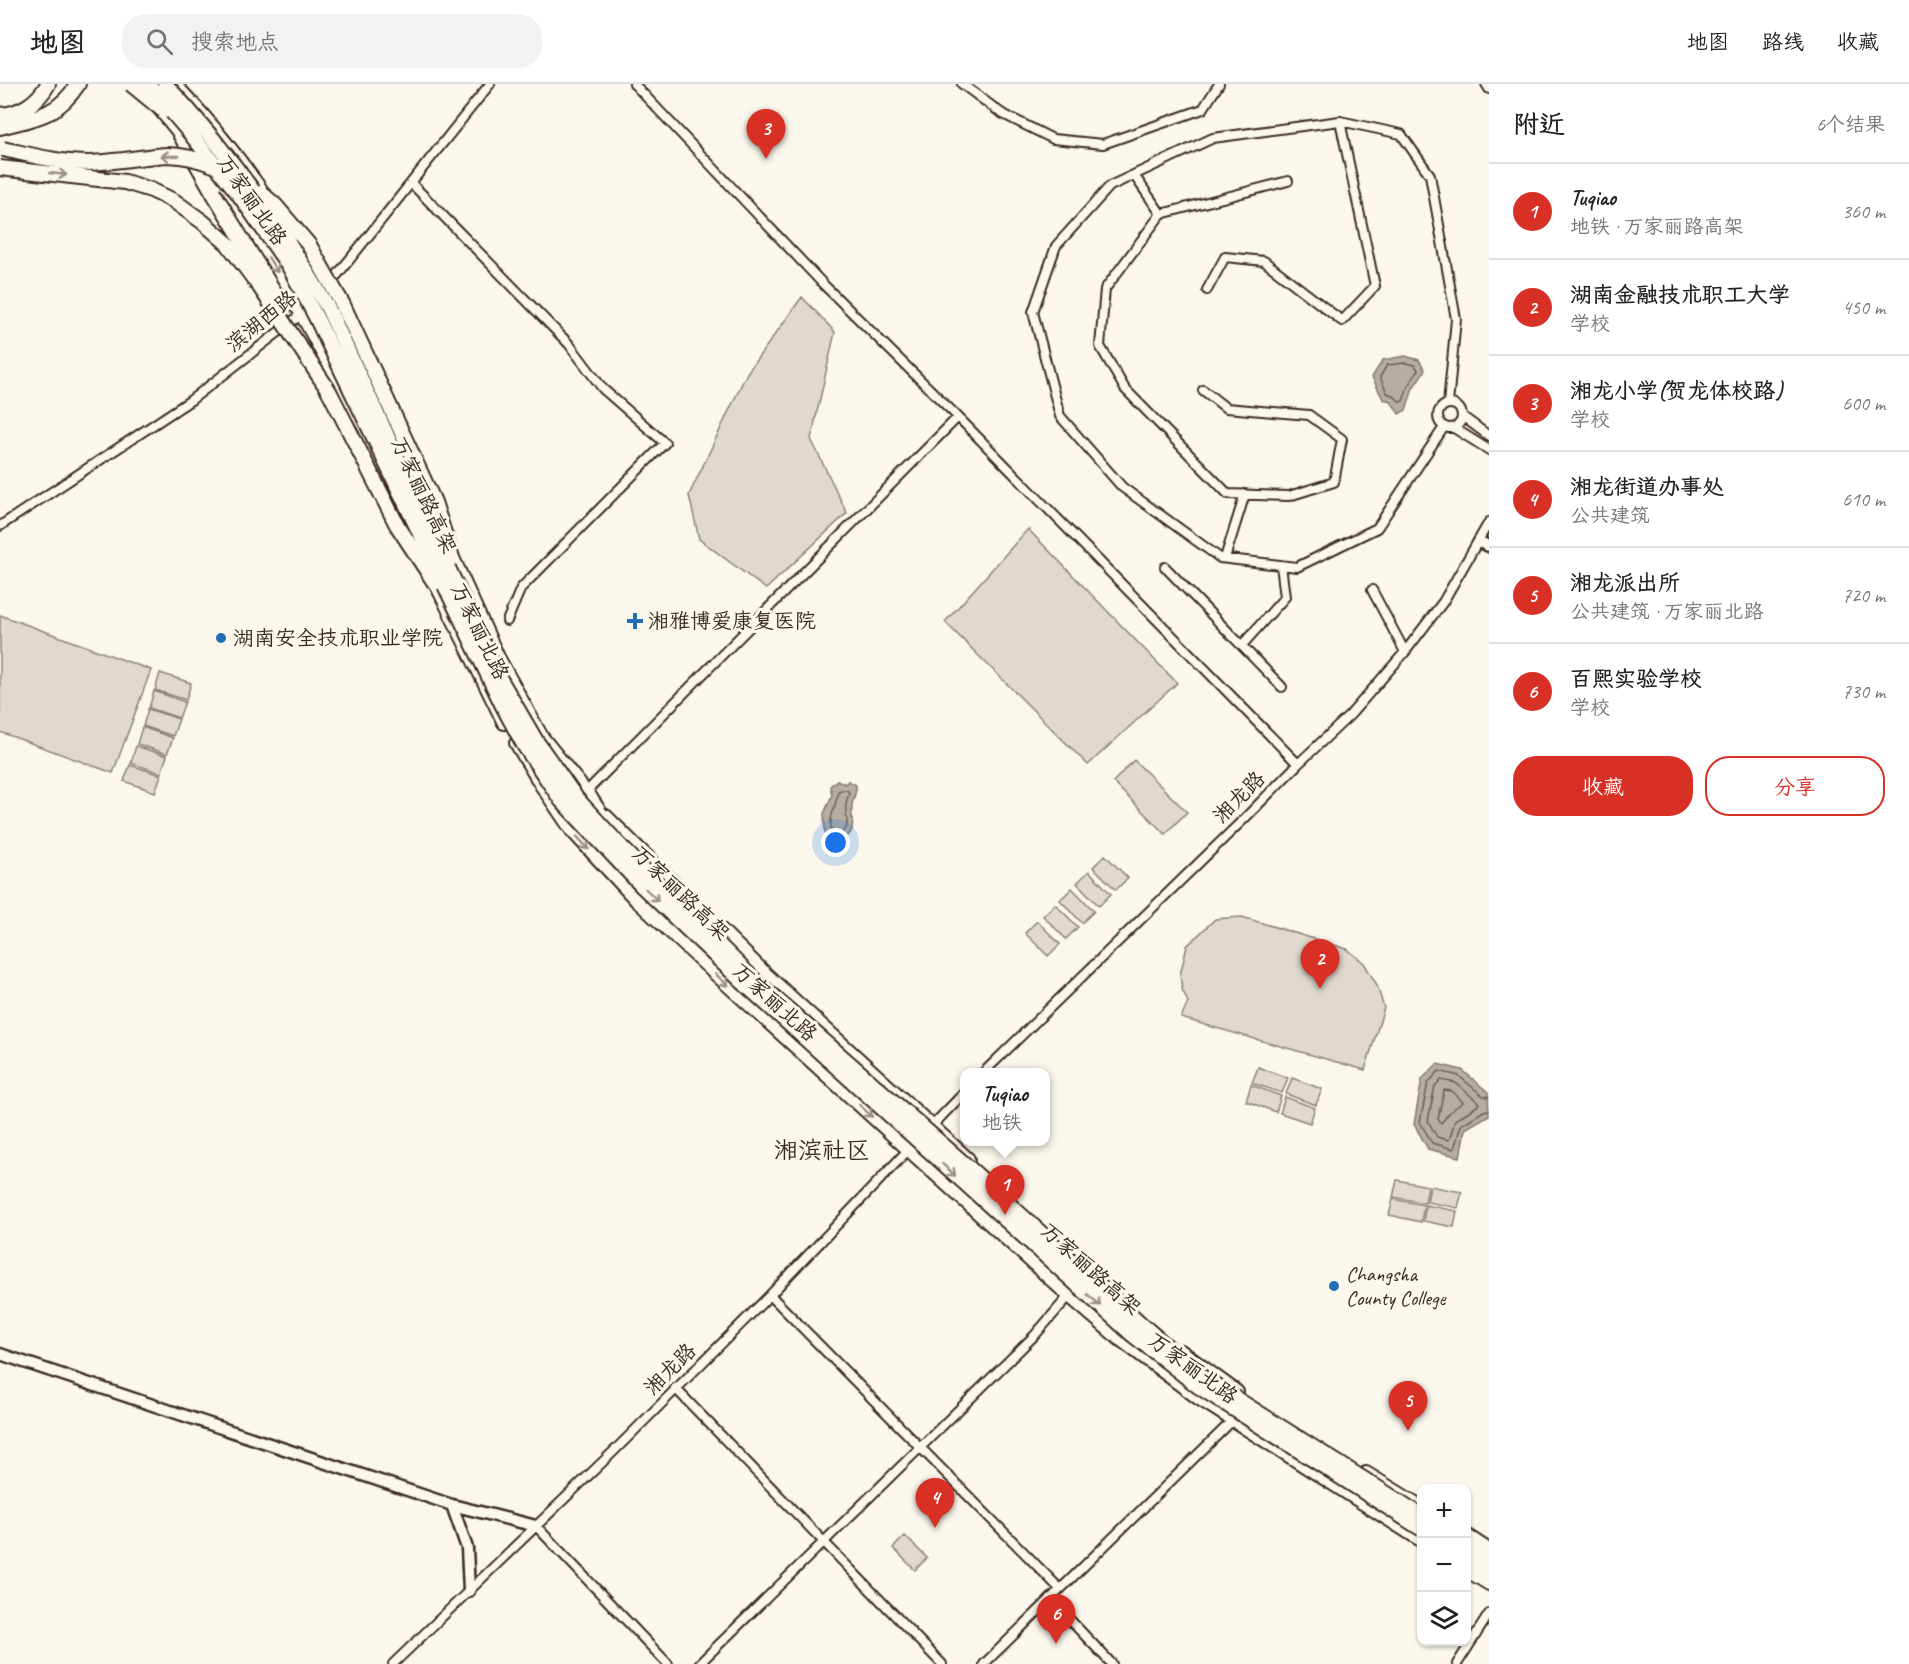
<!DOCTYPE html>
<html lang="zh">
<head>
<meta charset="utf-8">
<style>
  :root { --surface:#fff; --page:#f2f2f2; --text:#222; --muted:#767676; --line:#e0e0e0; --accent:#d93025 }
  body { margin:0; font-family:Caveat,"LXGW WenKai TC",sans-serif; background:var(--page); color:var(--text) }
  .controls { position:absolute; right:18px; bottom:18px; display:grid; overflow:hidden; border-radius:12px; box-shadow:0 2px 4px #0004 }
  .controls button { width:54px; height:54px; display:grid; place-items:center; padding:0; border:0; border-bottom:2px solid var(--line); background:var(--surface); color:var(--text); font:30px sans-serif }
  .you { position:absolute; left:836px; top:759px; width:21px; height:21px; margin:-15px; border:4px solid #fff; border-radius:50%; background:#1a73e8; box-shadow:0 0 0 9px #1a73e833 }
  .badge { display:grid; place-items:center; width:39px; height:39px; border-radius:50%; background:var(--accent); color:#fff; font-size:20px; font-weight:700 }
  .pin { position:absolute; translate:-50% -50px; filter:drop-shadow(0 2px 3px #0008) }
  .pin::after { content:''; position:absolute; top:32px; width:21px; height:18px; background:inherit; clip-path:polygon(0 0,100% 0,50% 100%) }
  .popup { position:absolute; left:960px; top:984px; width:90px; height:78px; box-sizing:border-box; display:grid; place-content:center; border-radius:12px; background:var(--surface); filter:drop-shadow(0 2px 4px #0005); font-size:20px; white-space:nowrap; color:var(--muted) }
  .popup b { font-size:22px; color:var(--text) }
  .popup::after { content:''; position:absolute; left:50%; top:100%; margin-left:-12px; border:12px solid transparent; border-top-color:var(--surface) }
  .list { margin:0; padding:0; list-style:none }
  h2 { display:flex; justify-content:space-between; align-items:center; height:78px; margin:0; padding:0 24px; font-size:26px }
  h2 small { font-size:20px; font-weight:400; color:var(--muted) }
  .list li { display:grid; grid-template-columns:39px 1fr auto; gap:18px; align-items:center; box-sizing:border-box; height:96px; padding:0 24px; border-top:2px solid var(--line) }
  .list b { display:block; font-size:22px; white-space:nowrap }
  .list p { margin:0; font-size:20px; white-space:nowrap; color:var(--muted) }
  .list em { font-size:20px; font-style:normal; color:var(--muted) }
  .actions { display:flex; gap:12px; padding:18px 24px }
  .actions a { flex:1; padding:14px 0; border:2px solid var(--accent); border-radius:24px; text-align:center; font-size:21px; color:var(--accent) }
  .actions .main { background:var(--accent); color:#fff }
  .icon { flex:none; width:33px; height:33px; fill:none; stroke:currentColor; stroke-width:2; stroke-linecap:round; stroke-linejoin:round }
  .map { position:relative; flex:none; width:1489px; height:1580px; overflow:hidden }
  header { display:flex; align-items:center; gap:36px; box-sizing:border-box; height:84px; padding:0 30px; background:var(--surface); border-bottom:2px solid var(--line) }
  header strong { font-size:28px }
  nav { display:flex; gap:33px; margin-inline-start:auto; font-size:21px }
  .search { width:420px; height:54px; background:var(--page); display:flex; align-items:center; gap:15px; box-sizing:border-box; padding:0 21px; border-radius:24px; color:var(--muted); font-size:22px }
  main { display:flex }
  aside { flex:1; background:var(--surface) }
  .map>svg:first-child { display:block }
  .green { fill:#dfd9ce; stroke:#8d8276; stroke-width:1.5 }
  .water { fill:#b6aea2; stroke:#85796d; stroke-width:1.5 }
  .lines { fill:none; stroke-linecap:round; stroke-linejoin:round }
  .shore { stroke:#6c5f53; stroke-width:1.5 }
  .street-casing { stroke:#3b2a1e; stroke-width:12 }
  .secondary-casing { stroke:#3b2a1e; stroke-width:15 }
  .primary-casing { stroke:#3b2a1e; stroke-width:16 }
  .highway-casing { stroke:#3b2a1e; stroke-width:18 }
  .street { stroke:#fbf7ec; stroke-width:8 }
  .secondary { stroke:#fbf7ec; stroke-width:10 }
  .primary { stroke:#fbf7ec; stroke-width:12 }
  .highway { stroke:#fbf7ec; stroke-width:14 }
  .highway-bridge-casing { stroke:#3b2a1e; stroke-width:18; stroke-linecap:butt }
  .highway-bridge { stroke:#fbf7ec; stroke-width:14 }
  .oneway { stroke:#9b9085 }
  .poi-dot { fill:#1f6fb2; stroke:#fbf7ec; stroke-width:2 }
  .labels { text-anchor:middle; stroke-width:6; stroke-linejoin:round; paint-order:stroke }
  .street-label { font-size:21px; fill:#3b2a1e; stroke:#fbf7ec }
  .poi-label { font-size:21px; fill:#3b2a1e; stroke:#fbf7ec; text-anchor:start }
  .quarter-label { font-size:24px; fill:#3b2a1e; stroke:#fbf7ec }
</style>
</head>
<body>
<header>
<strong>地图</strong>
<div class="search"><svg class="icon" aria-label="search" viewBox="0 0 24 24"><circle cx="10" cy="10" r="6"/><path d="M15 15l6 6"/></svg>搜索地点</div>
<nav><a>地图</a><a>路线</a><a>收藏</a></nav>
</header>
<main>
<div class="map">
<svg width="1489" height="1580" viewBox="0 0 1489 1580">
  <rect width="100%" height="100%" fill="#fbf7ec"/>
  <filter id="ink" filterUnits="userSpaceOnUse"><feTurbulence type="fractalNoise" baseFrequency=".0167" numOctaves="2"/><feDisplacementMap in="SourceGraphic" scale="12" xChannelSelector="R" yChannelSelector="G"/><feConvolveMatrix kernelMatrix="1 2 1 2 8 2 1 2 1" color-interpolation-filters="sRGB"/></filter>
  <g filter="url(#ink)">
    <path class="green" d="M802,213l33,35 -24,107 36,74 -81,76 -67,-50 -10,-44 58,-122z
      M1028,445l149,154 -89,82 -143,-143z
      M0,531l151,55 -38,103 -113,-41z
      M160,589l31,10 -5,17 -31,-10z
      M154,607l31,11 -6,16 -30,-10z
      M148,625l31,10 -6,17 -30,-10z
      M142,643l31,11 -6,16 -30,-10z
      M136,662l31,10 -6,17 -30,-10z
      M1134,676l53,52 -22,22 -52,-52z
      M130,681l31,10 -6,17 -31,-11z
      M1105,771l23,23 -12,12 -23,-23z
      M1089,787l22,23 -12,12 -22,-23z
      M1072,804l22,23 -12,12 -22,-23z
      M1055,820l23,23 -12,12 -23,-23z
      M1242,833l105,32 17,14 13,22 7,23 -19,62 -184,-52 7,-16 -6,-13 -2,-14 7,-29 28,-27z
      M1037,837l23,23 -12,12 -23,-23z
      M1258,983l30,11 -6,15 -30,-10z
      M1292,994l30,11 -6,16 -30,-11z
      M1251,1001l30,11 -5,16 -30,-11z
      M1285,1013l30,11 -5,15 -30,-10z
      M1397,1096l31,6 -3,17 -32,-6z
      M1430,1102l32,6 -4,16 -31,-6z
      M1393,1115l31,6 -3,17 -32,-7z
      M1426,1121l31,6 -3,16 -31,-6z
      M905,1452l22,22 -12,12 -22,-22z"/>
    <path class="water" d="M1405,272l14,4 6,10 -12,18 -7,22 -7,4 -8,-13 -8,-2 -11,-22 11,-17z
      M837,696l8,4 3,-3 8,4c1,7 -3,13 -4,20 -2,15 7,26 -10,35l-7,-1 -10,-6 -1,-19 8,-19 -2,-9z
      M1437,980l25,6 26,22 1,23 -24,14 -5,28 -32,-8 -14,-25 8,-45z"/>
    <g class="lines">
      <path class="shore" d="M1405,279l10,2 3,5 -10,16 -5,15 -3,1 -6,-6 -7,-3 -7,-16 7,-12z
        M841,706h6l2,3c-2,6 -4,11 -3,17 0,11 5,17 -6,24l-9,-5c-2,-16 6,-23 7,-38z
        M1441,996l15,3 23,20 -2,3 -22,14 -5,18 -2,2 -11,-3 -9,-16 7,-35z
        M1444,1006l8,1 11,11 -13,10 -9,11 -3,-4z
        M1489,1013l-6,-1 -24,-20 -20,-5 -11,12 -8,39 12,21 22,6 7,-24 23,-14 5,-1"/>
      <defs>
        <path id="street" d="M634,0l191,202 133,131 340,347
          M962,0l39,29 52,26 50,5 100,-35 16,-25
          M1486,0l3,5
          M1134,91l27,39 127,-33
          M411,99l158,161 34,45 62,54 -144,145 -14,33
          M1161,130l-56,75 -5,57 25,43 103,105 61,2 45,-14 8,-43 -33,-24 -83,-7 -23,-18
          M330,200l160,-200
          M1207,206l18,-33 39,4 78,60 33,-35 -35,-165
          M1438 332a12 12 0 1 1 24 0a12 12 0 1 1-24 0Z
          M1462,332l27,20
          M1444,343l-67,101 -80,39 -77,-9 -98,-71 -62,-71 -27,-104 23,-66 54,-60 103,-48 127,-17 61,13 29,41 26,144 -8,85
          M1454,344l35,22
          M0,442l191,-126 112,-87
          M1225,474l20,-64
          M1165,483l117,120
          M1372,506l33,62
          M1243,560l42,-47 -4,-32
          M586,708l372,-375
          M984,988l262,-255 52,-53 52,-49 55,-63 38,-50 46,-80
          M929,1045l35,-36
          M770,1211l290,294
          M675,1304l267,276
          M536,1442l132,138
          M1050,1515l62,65
          M393,1580l222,-214 155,-155 140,-147
          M699,1580l336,-329 34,-39
          M984,1580l248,-243
          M1457,1580l32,-50"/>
        <path id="secondary" d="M1479,458l10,4
          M0,1270l452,151 84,21
          M452,1421l15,43 2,43"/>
        <path id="primary" d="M174,0c35,35 65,74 93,114
          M156,21l29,35
          M200,74c93,121 154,256 219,393
          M291,148l26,38
          M353,258l79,172
          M449,465l49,108 44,80 49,61
          M431,490l73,149
          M516,659l25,42 32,47 63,68 76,71 357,325 48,41 81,61 224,143
          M606,732l162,160 200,183
          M1181,1267l56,41
          M1366,1389l56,34
          M1466,1451l23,15
          M1466,1486l23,14"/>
        <path id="highway" d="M0,31c21,-1 38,-13 48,-31
          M0,43c34,-9 57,-10 78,-43
          M180,50l33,58
          M586,708l23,35
          M1466,1460l23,15
          M1466,1473l23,14"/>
      </defs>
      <use href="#street" class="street-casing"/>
      <use href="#secondary" class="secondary-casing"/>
      <use href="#primary" class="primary-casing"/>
      <use href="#highway" class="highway-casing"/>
      <use href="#street" class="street"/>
      <use href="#secondary" class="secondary"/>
      <use href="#primary" class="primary"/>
      <use href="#highway" class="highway"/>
      <defs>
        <path id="highway-bridge" d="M131,0l33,27
          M148,0l42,49 48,60 51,73 27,51 187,389 21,39 38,56 80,85 104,99 387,350 65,51 224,143
          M165,0c63,67 117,143 163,224l169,366 39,67 40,57 48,52 129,129 216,189 173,157 61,53 219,138
          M3,65c28,6 57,14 86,14 26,-1 52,-6 78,-8 17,0 34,5 49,11
          M0,84l125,14 26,8 23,11 29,21 25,22 32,43 69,104 68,134 38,58
          M213,108l63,103
          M261,109l14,12 34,40 34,60 91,197 18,56"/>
      </defs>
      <use href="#highway-bridge" class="highway-bridge-casing"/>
      <use href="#highway-bridge" class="highway-bridge"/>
    </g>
    <defs><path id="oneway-shaft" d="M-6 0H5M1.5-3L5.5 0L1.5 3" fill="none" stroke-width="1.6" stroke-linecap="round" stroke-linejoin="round" transform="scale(1.5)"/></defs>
    <g class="oneway">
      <use href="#oneway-shaft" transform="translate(170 72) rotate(180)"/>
      <use href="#oneway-shaft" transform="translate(58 90) rotate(6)"/>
      <use href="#oneway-shaft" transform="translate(273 181) rotate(58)"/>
      <use href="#oneway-shaft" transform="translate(583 759) rotate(47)"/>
      <use href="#oneway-shaft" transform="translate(652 811) rotate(44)"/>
      <use href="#oneway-shaft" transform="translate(722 896) rotate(42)"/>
      <use href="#oneway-shaft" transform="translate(866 1027) rotate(43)"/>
      <use href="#oneway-shaft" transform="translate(949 1086) rotate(42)"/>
      <use href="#oneway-shaft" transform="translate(1094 1216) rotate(41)"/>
    </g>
  </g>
  <g class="poi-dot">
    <path d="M632 528h6v6h6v6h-6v6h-6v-6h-6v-6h6z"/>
    <circle cx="221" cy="554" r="6"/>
    <circle cx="1334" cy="1202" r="6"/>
  </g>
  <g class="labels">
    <g class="street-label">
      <text transform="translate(252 116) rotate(55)" y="7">万家丽北路</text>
      <text transform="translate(261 237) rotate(-39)" y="7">滨湖西路</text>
      <text transform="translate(424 411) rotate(65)" y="7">万家丽路高架</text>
      <text transform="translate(480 547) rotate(64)" y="7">万家丽北路</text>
      <text transform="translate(1239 713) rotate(-45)" y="7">湘龙路</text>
      <text transform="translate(681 809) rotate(44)" y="7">万家丽路高架</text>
      <text transform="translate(775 918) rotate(42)" y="7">万家丽北路</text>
      <text transform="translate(1091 1185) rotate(42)" y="7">万家丽路高架</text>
      <text transform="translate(1193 1284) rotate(36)" y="7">万家丽北路</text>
      <text transform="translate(670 1285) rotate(-45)" y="7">湘龙路</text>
    </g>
    <g class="poi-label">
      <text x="648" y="544">湘雅博爱康复医院</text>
      <text x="233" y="561">湖南安全技术职业学院</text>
      <text x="1346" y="1197">Changsha<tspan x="1346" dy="24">County College</tspan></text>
    </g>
    <g class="quarter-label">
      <text x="822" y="1074">湘滨社区</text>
    </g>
  </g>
</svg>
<div class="controls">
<button>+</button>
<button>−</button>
<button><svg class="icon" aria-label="layers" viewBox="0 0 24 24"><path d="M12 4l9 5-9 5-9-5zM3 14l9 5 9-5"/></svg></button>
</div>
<div class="you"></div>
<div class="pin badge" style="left:1005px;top:1131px">1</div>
<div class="popup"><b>Tuqiao</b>地铁</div>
<div class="pin badge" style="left:1320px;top:905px">2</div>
<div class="pin badge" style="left:766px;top:75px">3</div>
<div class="pin badge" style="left:935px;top:1444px">4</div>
<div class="pin badge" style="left:1408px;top:1347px">5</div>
<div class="pin badge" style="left:1056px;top:1560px">6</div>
</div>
<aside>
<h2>附近<small>6个结果</small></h2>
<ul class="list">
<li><span class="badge">1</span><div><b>Tuqiao</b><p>地铁 · 万家丽路高架</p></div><em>360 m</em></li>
<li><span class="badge">2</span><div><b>湖南金融技术职工大学</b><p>学校</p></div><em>450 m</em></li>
<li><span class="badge">3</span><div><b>湘龙小学(贺龙体校路)</b><p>学校</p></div><em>600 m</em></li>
<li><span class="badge">4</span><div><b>湘龙街道办事处</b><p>公共建筑</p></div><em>610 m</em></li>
<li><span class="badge">5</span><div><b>湘龙派出所</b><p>公共建筑 · 万家丽北路</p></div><em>720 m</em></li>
<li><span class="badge">6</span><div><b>百熙实验学校</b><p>学校</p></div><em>730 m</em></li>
</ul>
<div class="actions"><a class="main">收藏</a><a>分享</a></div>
</aside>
</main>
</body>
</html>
